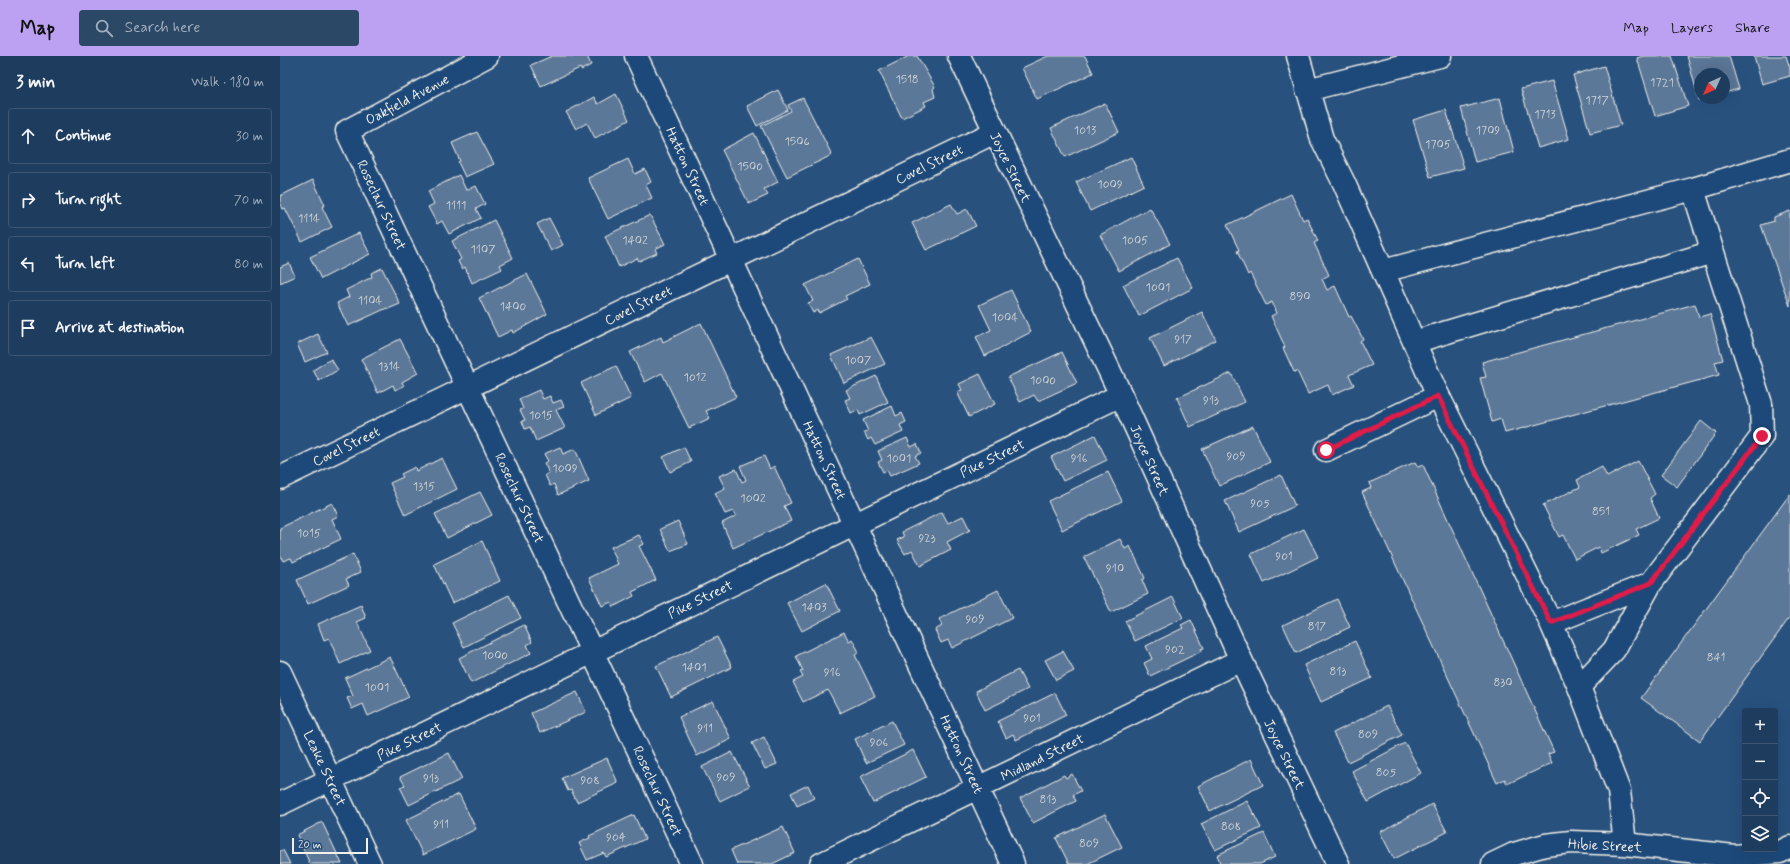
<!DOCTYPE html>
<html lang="en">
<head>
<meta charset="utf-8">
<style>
  :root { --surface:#1e3d5e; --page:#2b4867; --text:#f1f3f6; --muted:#a1aebc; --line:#3c5673; --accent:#bca0f2 }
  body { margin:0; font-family:Mynerve,sans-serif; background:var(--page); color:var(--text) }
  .controls { position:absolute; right:12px; bottom:12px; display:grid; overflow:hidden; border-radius:4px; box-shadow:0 4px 16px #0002 }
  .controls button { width:36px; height:36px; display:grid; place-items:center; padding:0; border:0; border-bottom:1px solid var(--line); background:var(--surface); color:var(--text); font:20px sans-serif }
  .compass { position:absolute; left:1414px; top:12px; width:36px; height:36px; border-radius:50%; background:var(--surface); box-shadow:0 4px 16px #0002; rotate:225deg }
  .scale { position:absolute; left:12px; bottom:10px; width:76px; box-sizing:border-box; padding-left:4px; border:2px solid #f4f1e8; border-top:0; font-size:11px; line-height:14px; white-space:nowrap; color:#f4f1e8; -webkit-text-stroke:3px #1f4a7a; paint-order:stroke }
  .stop { position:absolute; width:12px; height:12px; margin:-9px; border:3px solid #e11d48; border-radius:50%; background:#fff }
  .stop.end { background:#e11d48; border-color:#fff; box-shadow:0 1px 4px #0008 }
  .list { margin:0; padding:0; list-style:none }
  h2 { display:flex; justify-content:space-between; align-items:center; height:52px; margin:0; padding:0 16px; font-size:17px }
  h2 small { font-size:13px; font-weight:400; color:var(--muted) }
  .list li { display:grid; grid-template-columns:26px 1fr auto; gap:12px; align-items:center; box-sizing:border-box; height:56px; margin:0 8px 8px; padding:0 8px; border:1px solid var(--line); border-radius:4px }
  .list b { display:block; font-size:15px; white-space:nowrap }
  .list em { font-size:13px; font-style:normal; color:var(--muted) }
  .icon { flex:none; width:22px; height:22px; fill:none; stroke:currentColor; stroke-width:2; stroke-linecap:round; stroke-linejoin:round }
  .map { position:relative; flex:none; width:1510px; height:808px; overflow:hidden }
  header { display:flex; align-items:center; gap:24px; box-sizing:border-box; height:56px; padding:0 20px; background:var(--accent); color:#111 }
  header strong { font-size:19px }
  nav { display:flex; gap:22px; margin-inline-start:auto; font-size:14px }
  .search { width:280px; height:36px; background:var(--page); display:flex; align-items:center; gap:10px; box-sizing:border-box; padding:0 14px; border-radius:4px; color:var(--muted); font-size:15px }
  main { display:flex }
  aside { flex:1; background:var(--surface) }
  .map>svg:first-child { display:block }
  .building { fill:#5b7899; stroke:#f4f1e8 }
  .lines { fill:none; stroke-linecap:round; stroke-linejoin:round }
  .minor-casing { stroke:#f4f1e8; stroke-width:25 }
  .minor { stroke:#1f4a7a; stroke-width:22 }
  .route { stroke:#e11d48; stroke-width:5 }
  .labels { text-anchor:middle; stroke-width:3.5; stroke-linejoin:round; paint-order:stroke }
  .number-label { font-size:12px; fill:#ced3d4 }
  .street-label { font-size:14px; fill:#f4f1e8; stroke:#1f4a7a }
</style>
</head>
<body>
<header>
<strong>Map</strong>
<div class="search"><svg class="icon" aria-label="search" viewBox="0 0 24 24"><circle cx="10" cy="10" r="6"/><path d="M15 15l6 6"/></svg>Search here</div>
<nav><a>Map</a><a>Layers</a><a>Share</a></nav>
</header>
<main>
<aside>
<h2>3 min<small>Walk · 180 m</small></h2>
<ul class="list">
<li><svg class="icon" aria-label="ahead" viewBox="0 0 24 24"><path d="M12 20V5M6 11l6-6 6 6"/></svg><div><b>Continue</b></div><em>30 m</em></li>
<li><svg class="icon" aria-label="right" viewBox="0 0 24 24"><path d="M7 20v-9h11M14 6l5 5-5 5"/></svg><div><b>Turn right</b></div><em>70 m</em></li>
<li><svg class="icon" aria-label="left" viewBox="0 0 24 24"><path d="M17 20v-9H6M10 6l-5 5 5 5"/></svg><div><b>Turn left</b></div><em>80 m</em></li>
<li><svg class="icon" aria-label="arrive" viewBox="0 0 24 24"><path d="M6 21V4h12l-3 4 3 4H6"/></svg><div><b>Arrive at destination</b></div></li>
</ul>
</aside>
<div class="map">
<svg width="1510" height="808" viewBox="0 0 1510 808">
  <rect width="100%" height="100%" fill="#28517e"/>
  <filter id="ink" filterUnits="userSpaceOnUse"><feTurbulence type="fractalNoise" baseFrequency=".025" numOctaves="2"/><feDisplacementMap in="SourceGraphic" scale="8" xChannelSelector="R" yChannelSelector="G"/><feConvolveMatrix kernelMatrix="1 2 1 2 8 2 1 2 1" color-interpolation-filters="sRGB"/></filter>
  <g filter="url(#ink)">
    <path class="building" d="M272,0h35l4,9 -10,5 -1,-2 -39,18 -10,-21z
      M629,0h8l18,31 -2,2 2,8 -11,5 2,4 -24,12 -23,-47z
      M768,0h37l8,17 -56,26 -15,-31z
      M1363,0h29l16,50 -33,10 -18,-58z
      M1407,0h42l10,33 -15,4v-19h-24v24h6l-7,2z
      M1474,0h32l4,12v8l-28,8z
      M1324,10l17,59 -31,8 -17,-58z
      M1272,25l17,58 -31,9 -17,-59z
      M498,34l10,20 -31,16 -10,-20z
      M336,38l13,26 -34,18 -8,-15 -11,6 -10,-17 28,-15 4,7z
      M523,42l29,57 -45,22 -26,-51 30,-15 -3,-6z
      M1220,42l14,54 -39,10 -14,-54z
      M825,47l14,29 -54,25 -14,-29z
      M1166,54l18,58 -34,9 -17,-57z
      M197,76l17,32 -29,13 -7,-15 2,-1 -8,-18z
      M474,77l24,49 -14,7 4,6 -19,9 -27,-54z
      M851,101l13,28 -54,26 -14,-29z
      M348,103l7,15 10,-5 6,13 -5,3 6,13 -44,21 -20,-41z
      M179,119l7,15 10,-4 9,18 -9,5 5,9 -32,16 -7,-13 -5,3 -9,-17 6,-3 -6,-13z
      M33,124l12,25 -3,2 10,20 -30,15 -17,-34 -3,1 -2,-5v-8z
      M1011,138l12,26 4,-2 11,23 -4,2 15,32 -7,4 5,11 8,-4 14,31 2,-1 12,23 -3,2 12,24 -23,10 5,10 -22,10 -4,-10 -20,9 -11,-23 -3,1 -11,-24 2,-1 -14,-31 6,-3 -5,-11 -6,3 -16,-32 -2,2 -11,-24 2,-1 -12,-25z
      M671,148l6,10 10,-5 9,17 -50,24 -14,-27z
      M870,152l20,36 -51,27 -19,-36z
      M1510,155v95l-29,-81 13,-4v-4z
      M370,159l15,29 -10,5 2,4 -18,8 -2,-3 -18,9 -14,-31z
      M269,162l14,27 -12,6 -14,-27z
      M214,164l19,38 -13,7 2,4 -30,14 -7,-16 -3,2 -4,-8 3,-2 -9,-18z
      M79,177l11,21 -49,25 -11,-22z
      M897,202l16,30 -54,28 -16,-31z
      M578,203l12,25 -25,12 2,3 -28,14 -1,-3 -5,3 -5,-10 5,-2 -8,-16z
      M9,207l6,13 -15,7v-16z
      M102,212l18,36 -12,5 -1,-1 -39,18 -11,-23 12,-6 -3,-7 26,-13 -1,-4z
      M247,218l20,40 -34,19 -1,-3 -14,7 -19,-39z
      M731,234l20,42 -46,24 -9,-19 15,-7 -12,-25z
      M1415,248l4,13 11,-3 13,46 -8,2 4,13 -214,58 -4,-14 -9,3 -12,-44 6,-1 -4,-15z
      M922,256l14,28 -52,26 -14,-28z
      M421,267l35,74 -30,14 4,7 -21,10 -27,-55 -17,9 -15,-30 31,-15 2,5z
      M38,278l9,18 -22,10 -8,-18z
      M591,281l14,27 -41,19 -13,-28z
      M120,283l18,34 -16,9 2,4 -9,4 -2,-5 -15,8 -17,-34z
      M782,296l15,31 -39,18 -4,-6 -14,7 -12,-25z
      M51,303l7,11 -19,11 -6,-11z
      M336,310l15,32 -35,17 -15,-32z
      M951,317l14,29 -55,25 -13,-29z
      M700,318l15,30 -26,13 -12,-25 5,-2 -3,-6z
      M596,320l12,26 -28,13 -2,-5 -7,3 -6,-13 5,-2 -4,-8z
      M259,334l4,9 7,-3 3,7 8,-3 3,7 -8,3 9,18 -29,13 -6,-14 -5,2 -3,-8 3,-1 -5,-10 3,-1 -4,-10z
      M612,350l4,10 6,-3 4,9 -6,3 3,7 -28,13 -4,-7 -3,2 -4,-8 4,-1 -5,-11z
      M1421,365l15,12 -39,54 -16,-12z
      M973,370l17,36 -51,24 -17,-37z
      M815,379l12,25 -44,21 -12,-24z
      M627,382l4,9 6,-3 4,9 -6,3 4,7 -29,13 -3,-6 -4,2 -5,-10 4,-2 -4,-9z
      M280,391l3,7 12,-5 14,32 -31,14 -4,-11 -4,2 -5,-11 4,-2 -5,-10 4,-2 -4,-7z
      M404,391l7,15 -21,10 -7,-15z
      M484,400l6,13 4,-3 17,37 -7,3 7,15 -58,27 -11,-25 14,-7 -3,-5 -8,3 -10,-21 10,-5 -6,-12 17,-7 6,13 4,-2 -6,-14z
      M162,402l15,31 -52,26 -15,-32 13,-6 -2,-3 14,-7 1,4z
      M1358,405l17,33 -5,4 9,20 -23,11 3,6 -38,18 -2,-6 -24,12 -12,-24 -4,2 -16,-32 37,-18 -3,-7 25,-13 5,10z
      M1135,406l3,5 5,-2 131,287 -6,2 4,9 -45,21 -2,-5 -8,4 -135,-291 9,-4 -2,-5z
      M828,416l14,29 -60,29 -14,-29z
      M1001,419l14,31 -56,26 -14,-31z
      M200,436l12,23 -45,23 -12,-24z
      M1510,438v123l-90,124 -59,-43z
      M52,447l6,13 -6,3 9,20 -48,23 -2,-4 -8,3 -3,-6v-27z
      M662,456l6,11 15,-7 7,14 -23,12 4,8 -31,16 -8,-16 -7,4 -8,-14 7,-3 -2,-5z
      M398,465l10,23 -18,7 -10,-22z
      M1024,473l14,28 -54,26 -13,-29z
      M359,479l5,9 -5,2 17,34 -24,12 2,4 -21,11 -2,-5 -9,4 -13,-28 29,-14 -7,-17z
      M840,483l5,10 5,-3 15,32 -3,2 6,14 -37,18 -27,-55z
      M202,485l18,40 -48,22 -18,-39z
      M73,498l8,18 -15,7 3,6 -41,19 -11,-24z
      M546,527l14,28 -38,20 -15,-28z
      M718,534l14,28 -60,30 -4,-8 -7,3 -6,-13 7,-4 -3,-7z
      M229,539l12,23 -57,29 -12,-24z
      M893,541l10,21 -48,23 -10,-20z
      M1057,543l13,28 -54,26 -13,-28z
      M81,549l5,13 -9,4 13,28 -30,14 -11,-26 -5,2 -6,-16z
      M911,564l13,28 -3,1 1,2 -52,25 -6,-13 8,-4 -6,-13 37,-18 -2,-3z
      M244,569l8,17 -5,3 4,8 -60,30 -12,-25z
      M564,576l5,9 3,-2 7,13 -4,3 20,41 -35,17 -12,-23 -25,12 -10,-20 10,-5 -3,-5 3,-1 -7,-15z
      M437,581l15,30 -61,30 -15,-31z
      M1075,585l17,37 -51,24 -17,-37z
      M783,595l11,20 -18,9 -11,-20z
      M110,601l19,40 -41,19 -5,-12 -11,5 -5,-11 6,-2 -8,-18z
      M738,614l10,19 -43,21 -9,-19z
      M297,636l9,20 -46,21 -9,-20z
      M775,637l11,22 -50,25 -3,-6 -7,4 -8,-17z
      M433,645l18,38 -34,17 -18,-39z
      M1107,650l15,29 -54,27 -15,-29z
      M612,665l12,24 -38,18 -11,-24z
      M484,681l13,27 -12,5 -13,-26z
      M1125,687l16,30 -53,29 -16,-31z
      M633,694l13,27 -53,26 -13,-26z
      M452,696l18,34 -30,15 -18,-34z
      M169,697l13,26 -53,26 -9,-18 5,-2 -5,-8z
      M327,702l11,25 -41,19 -6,-12 -3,1 -6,-13z
      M971,703l12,26 -53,26 -12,-25z
      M792,718l9,17 -8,4 3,6 -43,22 -13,-25 44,-23 2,3z
      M528,729l6,13 -17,8 -6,-13z
      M179,738l17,35 -53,26 -17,-35z
      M967,745l14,27 -46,22 -14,-26z
      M1152,748l15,28 -53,27 -14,-27z
      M825,758l17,33 -35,17h-18l-13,-26z
      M354,759l11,24 -39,18 -2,-4 -17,7 -8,-17 11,-5 -1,-2z
      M42,766l20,42h-32l-13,-29z
      M503,771l12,26 -23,11h-35l-6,-14z
      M984,777l11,24 -15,7h-44l4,-2 -3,-7z
      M3,794l7,14h-10v-13z"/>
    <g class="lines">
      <defs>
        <path id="minor" d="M207,0l-140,75 345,733
          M356,0l377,808
          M679,0l162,339 120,265 97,204
          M1018,0l24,83 22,44 90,204 117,236 28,64 40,104 6,53
          M1027,34l133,-34
          M1413,133l97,-29
          M1103,215l310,-82 68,215 1,32 -111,147 -37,67 -35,37
          M1134,286l299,-90
          M1046,394l112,-54
          M0,422l715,-346
          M1271,567l100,-40
          M0,616l90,192
          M0,748l841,-409
          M541,808l420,-204
          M1213,808l21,-10 31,-9 26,-3 54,2 109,12 46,-4 10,-5"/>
      </defs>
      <use href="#minor" class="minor-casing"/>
      <use href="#minor" class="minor"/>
    </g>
  </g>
  <g class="lines" filter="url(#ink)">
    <path class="route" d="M1046,394l112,-54 113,227 100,-40 111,-147"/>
  </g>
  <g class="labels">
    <g class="number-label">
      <text x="627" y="27">1518</text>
      <text x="1382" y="30">1721</text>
      <text x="1317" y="48">1717</text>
      <text x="1265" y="62">1713</text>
      <text x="805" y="78">1013</text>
      <text x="1208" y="78">1709</text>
      <text x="517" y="89">1506</text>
      <text x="1158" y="92">1705</text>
      <text x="470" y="114">1500</text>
      <text x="830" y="132">1009</text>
      <text x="176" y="153">1111</text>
      <text x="29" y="166">1114</text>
      <text x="355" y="188">1402</text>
      <text x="855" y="188">1005</text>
      <text x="203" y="197">1107</text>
      <text x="878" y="235">1001</text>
      <text x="1020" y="244">890</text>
      <text x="90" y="248">1104</text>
      <text x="233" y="254">1400</text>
      <text x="725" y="265">1004</text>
      <text x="903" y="287">917</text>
      <text x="578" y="308">1007</text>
      <text x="109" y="314">1314</text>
      <text x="415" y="325">1012</text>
      <text x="763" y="328">1000</text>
      <text x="931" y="348">913</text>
      <text x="261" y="363">1015</text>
      <text x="956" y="404">909</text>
      <text x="619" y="406">1001</text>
      <text x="799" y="406">916</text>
      <text x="285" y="416">1009</text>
      <text x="144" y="434">1315</text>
      <text x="473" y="446">1002</text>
      <text x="980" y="451">905</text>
      <text x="1321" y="459">851</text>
      <text x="29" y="481">1015</text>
      <text x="647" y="486">923</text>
      <text x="1004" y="504">901</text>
      <text x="835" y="516">910</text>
      <text x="534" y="555">1403</text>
      <text x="695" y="567">909</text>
      <text x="1037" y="574">817</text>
      <text x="895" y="597">902</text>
      <text x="215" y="603">1000</text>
      <text x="1436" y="605">841</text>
      <text x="414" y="615">1401</text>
      <text x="1058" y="619">813</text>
      <text x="552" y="620">916</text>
      <text x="1223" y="630">830</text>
      <text x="97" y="635">1001</text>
      <text x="752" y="666">901</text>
      <text x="425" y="676">911</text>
      <text x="1088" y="682">809</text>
      <text x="599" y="690">906</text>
      <text x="1106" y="720">805</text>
      <text x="446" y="725">909</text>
      <text x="151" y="726">913</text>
      <text x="310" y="728">908</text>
      <text x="768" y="747">813</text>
      <text x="161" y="772">911</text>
      <text x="951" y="774">808</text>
      <text x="336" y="785">904</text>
      <text x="809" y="791">809</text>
    </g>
    <g class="street-label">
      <text transform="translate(127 43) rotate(-28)" y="5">Oakfield Avenue</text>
      <text transform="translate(649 108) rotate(-26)" y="5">Covel Street</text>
      <text transform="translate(408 110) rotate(65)" y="5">Hatton Street</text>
      <text transform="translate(731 111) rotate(64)" y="5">Joyce Street</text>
      <text transform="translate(102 149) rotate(65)" y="5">Roseclair Street</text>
      <text transform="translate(358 249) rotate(-26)" y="5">Covel Street</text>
      <text transform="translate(66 390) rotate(-26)" y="5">Covel Street</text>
      <text transform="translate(712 402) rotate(-26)" y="5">Pike Street</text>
      <text transform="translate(545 404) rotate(65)" y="5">Hatton Street</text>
      <text transform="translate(870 404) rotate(66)" y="5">Joyce Street</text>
      <text transform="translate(240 442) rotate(65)" y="5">Roseclair Street</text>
      <text transform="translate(420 543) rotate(-26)" y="5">Pike Street</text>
      <text transform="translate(129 685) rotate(-26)" y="5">Pike Street</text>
      <text transform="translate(682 698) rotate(65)" y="5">Hatton Street</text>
      <text transform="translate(1005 698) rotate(64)" y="5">Joyce Street</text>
      <text transform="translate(762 701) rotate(-26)" y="5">Midland Street</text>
      <text transform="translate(45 712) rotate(65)" y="5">Leake Street</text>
      <text transform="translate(378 735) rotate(65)" y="5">Roseclair Street</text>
      <text transform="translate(1325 789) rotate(3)" y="5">Hibie Street</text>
    </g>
  </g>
</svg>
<div class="controls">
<button>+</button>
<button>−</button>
<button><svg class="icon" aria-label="locate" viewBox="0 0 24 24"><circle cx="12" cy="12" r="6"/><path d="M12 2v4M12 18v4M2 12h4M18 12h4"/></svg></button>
<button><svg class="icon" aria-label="layers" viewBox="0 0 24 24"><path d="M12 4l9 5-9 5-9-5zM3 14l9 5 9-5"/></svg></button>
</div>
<svg class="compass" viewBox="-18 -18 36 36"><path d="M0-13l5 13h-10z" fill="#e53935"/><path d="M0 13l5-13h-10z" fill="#a1aebc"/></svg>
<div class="scale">20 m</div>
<div class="stop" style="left:1046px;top:394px"></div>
<div class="stop end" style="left:1482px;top:380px"></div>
</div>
</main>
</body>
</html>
